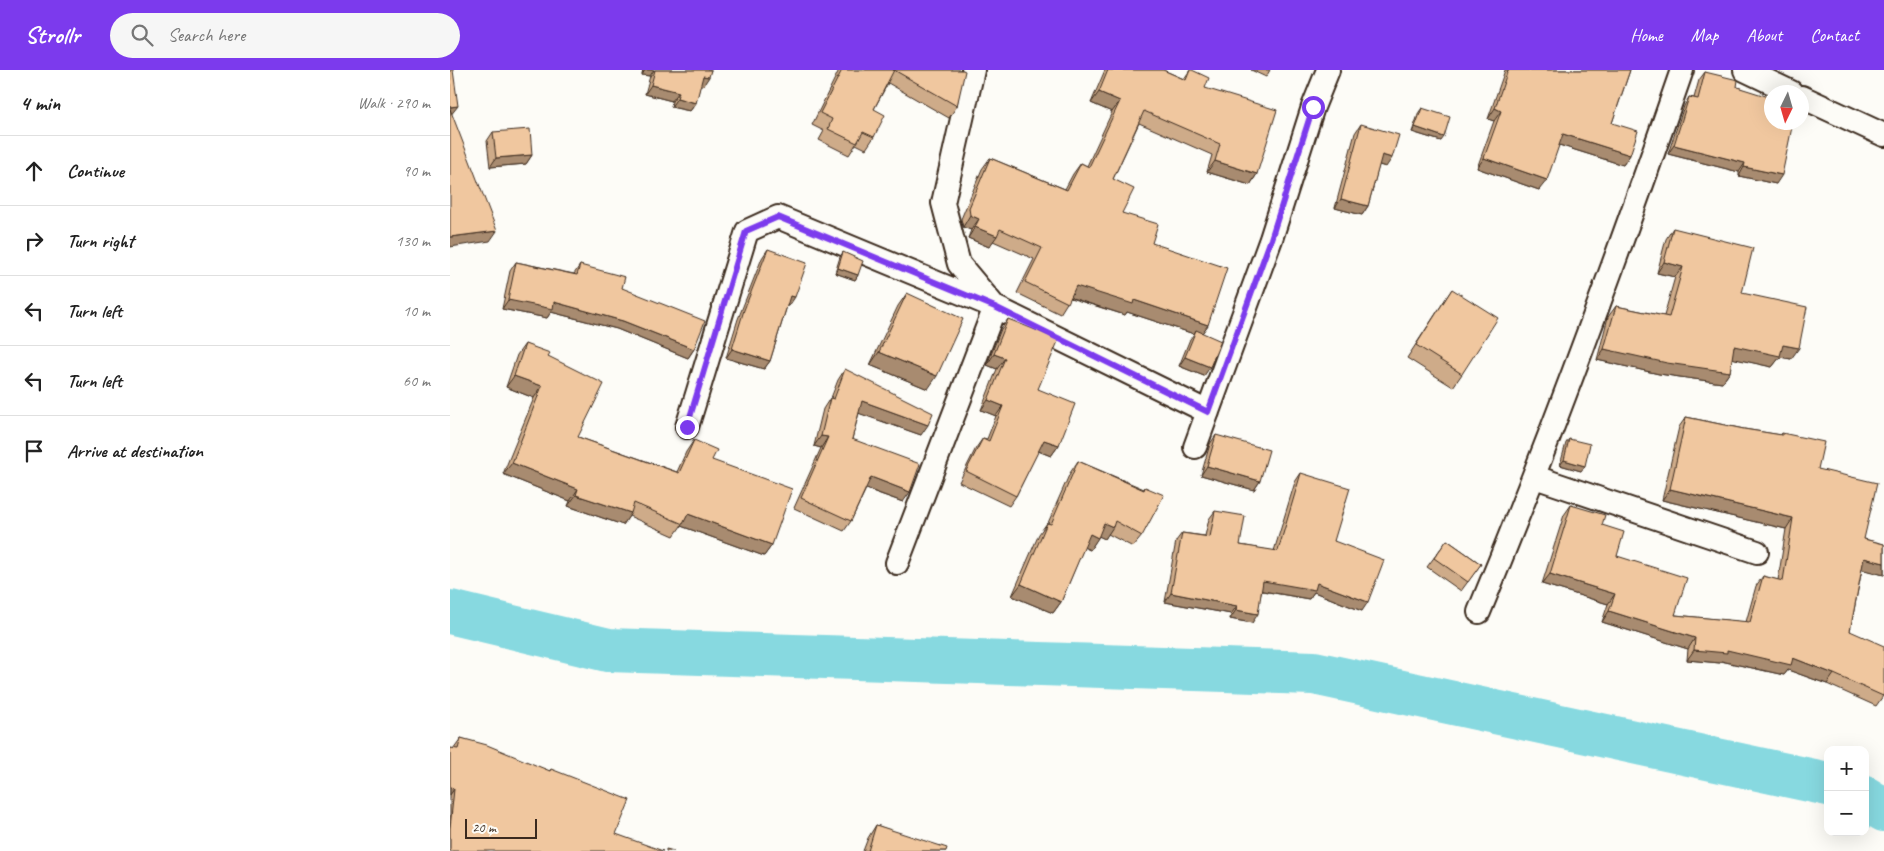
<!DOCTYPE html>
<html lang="en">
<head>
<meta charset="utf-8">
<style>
  :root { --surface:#fff; --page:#f6f6f6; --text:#222; --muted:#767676; --line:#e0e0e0; --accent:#7c3aed }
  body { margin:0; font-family:Caveat,sans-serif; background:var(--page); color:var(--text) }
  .controls { position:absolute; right:15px; bottom:15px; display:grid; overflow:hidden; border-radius:10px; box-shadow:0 5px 20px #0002 }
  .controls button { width:45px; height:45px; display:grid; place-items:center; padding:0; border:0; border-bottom:1px solid var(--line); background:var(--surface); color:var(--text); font:25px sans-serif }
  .compass { position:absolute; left:1314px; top:15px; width:45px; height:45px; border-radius:50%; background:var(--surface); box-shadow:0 5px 20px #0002; rotate:185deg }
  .scale { position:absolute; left:15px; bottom:12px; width:72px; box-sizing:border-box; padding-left:5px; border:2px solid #3b2a1e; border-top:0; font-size:14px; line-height:18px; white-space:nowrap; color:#3b2a1e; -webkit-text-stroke:4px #fdfcf7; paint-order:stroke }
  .stop { position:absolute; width:15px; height:15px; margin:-11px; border:4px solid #7c3aed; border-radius:50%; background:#fff }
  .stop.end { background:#7c3aed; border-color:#fff; box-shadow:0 1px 5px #0008 }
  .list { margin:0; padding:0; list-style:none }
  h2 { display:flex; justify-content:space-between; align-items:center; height:65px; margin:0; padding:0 20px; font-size:21px }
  h2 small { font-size:16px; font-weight:400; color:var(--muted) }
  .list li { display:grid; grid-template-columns:32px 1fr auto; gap:15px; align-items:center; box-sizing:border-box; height:70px; padding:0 20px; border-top:1px solid var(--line) }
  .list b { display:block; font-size:19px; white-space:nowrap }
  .list em { font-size:16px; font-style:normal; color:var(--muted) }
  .icon { flex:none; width:28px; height:28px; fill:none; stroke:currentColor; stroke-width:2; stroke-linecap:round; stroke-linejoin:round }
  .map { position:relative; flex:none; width:1434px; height:781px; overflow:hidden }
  header { display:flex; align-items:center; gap:30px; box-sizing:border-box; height:70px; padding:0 25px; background:var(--accent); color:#fff }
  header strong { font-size:24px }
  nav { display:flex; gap:28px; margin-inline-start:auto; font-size:18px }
  .search { width:350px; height:45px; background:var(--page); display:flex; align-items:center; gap:12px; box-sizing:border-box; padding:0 18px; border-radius:28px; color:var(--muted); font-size:19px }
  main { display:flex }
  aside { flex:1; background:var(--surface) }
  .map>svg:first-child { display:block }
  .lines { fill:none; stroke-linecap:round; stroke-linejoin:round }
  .river { stroke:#87d9e0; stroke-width:44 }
  .minor-casing { stroke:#3b2a1e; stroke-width:26 }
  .minor { stroke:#fdfcf7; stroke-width:22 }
  .wall { fill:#ceab89; stroke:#3b2a1e }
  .shaded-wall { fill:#a88b6f; stroke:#3b2a1e }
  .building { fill:#f0c79f; stroke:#3b2a1e }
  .route { stroke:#7c3aed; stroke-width:6 }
</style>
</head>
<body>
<header>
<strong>Strollr</strong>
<div class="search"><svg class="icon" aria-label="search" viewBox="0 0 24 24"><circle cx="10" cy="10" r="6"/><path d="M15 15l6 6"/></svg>Search here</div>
<nav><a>Home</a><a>Map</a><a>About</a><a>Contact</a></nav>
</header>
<main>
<aside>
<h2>4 min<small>Walk · 290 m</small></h2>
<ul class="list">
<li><svg class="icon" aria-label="ahead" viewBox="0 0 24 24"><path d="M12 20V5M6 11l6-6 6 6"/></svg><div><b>Continue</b></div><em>90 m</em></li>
<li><svg class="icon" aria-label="right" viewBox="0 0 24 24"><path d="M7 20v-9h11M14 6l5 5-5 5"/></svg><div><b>Turn right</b></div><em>130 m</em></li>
<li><svg class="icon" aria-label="left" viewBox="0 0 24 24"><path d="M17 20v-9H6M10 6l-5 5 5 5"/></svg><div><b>Turn left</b></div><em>10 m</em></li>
<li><svg class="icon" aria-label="left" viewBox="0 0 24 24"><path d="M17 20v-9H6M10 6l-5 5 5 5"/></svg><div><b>Turn left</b></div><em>60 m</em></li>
<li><svg class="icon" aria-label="arrive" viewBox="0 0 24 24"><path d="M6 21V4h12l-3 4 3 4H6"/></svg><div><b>Arrive at destination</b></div></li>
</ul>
</aside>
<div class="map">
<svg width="1434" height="781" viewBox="0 0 1434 781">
  <rect width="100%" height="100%" fill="#fdfcf7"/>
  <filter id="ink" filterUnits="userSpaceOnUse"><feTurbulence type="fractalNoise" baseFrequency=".02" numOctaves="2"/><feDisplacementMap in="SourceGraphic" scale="10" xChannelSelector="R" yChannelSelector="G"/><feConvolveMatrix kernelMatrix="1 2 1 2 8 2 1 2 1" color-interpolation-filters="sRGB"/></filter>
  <g filter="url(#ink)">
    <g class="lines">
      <path class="river" d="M0,542l158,38 706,23 514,111
        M1415,728l19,12"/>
      <defs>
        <path id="minor" d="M1295,0l46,22
          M1352,27l82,38
          M237,357l60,-196 31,-14 217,90 213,105
          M745,377l76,-208 42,-132 15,-37
          M1085,407l222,75
          M447,493l98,-256 -36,-43 -16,-61 30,-133
          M1029,542c74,-179 140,-359 203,-542"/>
      </defs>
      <use href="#minor" class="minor-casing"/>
      <use href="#minor" class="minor"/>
    </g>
    <path class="wall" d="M193,0h68l-8,16h-3l-4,17 -6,8 -19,-4 1,-6 -27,-7 5,-18 -8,-1z
      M389,0h124l-6,36 -8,12 -61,-35 -14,26v28l-8,12 -10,-5 -7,11 -30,-15 5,-9 -12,-6z
      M655,0h58l21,9 6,-9 15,18 52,86 -7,11 -43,-13 5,-17 -73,-32 -26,56 9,34 30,30 56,82 -6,8 2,43 -25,-10 11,-27 4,-5 -67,-22 -2,3 -55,-17 -10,16 -43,-21 17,-34 -41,-18 -4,6 -21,-9 3,-8 -8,-3 -2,-8 21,-50 8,-11 75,31 8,-15 8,-11 6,3 25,-54 -21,-9z
      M801,0h19l-4,7z
      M1055,0h125l-18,53 18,32 -7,10 -64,-20 -20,45 -62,-22 17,-47 -6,-2z
      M1255,2l66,30 5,82 -37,-8v-4l-71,-18 16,-48 5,-9 5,1 5,-18z
      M972,38l19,33 -29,-9 7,-20z
      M911,54l25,43 -7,-2 -11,41 -6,9 -27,-7 20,-75z
      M43,62l39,23 -6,9 -36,3 -3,-26z
      M1223,158l69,65 49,66 -11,-2 -8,10 -40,-9 -2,14 -8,11 -63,-9 -62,-14 11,-43 8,-11 48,10 11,-39 -18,-4 9,-34z
      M318,179l21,57h-2l-17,55 -6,8 -38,-11 12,-39 24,-61z
      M393,182l15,23 -3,5 -20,-7 5,-16z
      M66,192l58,12 6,-9 42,23 72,61 -6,9 -71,-29 -66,-17 -4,6 -45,-9 8,-38z
      M1002,219l10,85 -9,13 -46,-29z
      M457,223l21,96 -58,-24 28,-59z
      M558,249l30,70 21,56 -8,11 -13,-5 -22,45 -7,10 -50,-24 17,-34 7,-10 4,1 9,-23 -15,-6 16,-41 -10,-4 14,-36z
      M75,274l23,12 30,81 99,35 9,-20 8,-12 18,20 60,85 -8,11 -83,-30 -7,10 -45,-20 -6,9 -55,-19 2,-5 -67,-27 31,-76 -28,-11 11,-32z
      M395,299l76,66 -62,-22 -7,26 51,63 -37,-13 -15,32 -7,10 -50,-23 27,-60 -7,-2 9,-37 7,-11h1l7,-18z
      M1236,347l58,12 37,6 1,-2 36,36 46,70 20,5v31l-22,-6 -12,62 33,65 -7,10 -49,-22 -39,-14 -4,5 -63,-14 -1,2 -33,-3 1,-11 -86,-27 6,-18 -66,-20 22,-69 7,-10 31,20 15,31 58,59 71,7 10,-36 7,-10 15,4 8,-51 -124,-29 17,-73z
      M766,365l44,46 -6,9 -53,-15 9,-31z
      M1119,369l12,32 -21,-6 6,-22z
      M628,391l66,28 1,-2 -3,49 -9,11 -25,-13 -3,5 -6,-3 -9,14 -6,-3 -23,55 -8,11 -41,-17 27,-62 8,-11h1l22,-50z
      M851,403l33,68 28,70 -48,-19 -5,7 -47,-8 -10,32 -22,-4 1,-5 -66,-12 11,-61 6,-8 23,3 4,-17 6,-8 25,34 34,6 21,-69z
      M997,470l34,24 -20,27 -34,-24z
      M11,668l88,33 2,-2 65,65 -166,17v-103l3,1z
      M426,755l70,26h-83l5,-13z"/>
    <path class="shaded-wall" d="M195,0h9l-4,6 -8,-1z
      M253,6l6,1 -6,9 -6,-1z
      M201,15l28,7 -7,9 -27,-7z
      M649,22l21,9 -8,11 -21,-9z
      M227,28l19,5 -6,8 -19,-4z
      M8,36l-8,10v-9z
      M1045,38l6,3 -7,10 -6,-2z
      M965,57l29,10 -3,4 -29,-9z
      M1113,64l67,21 -7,10 -67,-21z
      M1224,75l71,18 -6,9 -71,-18z
      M82,85l-6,9 -36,3 6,-9z
      M932,85l10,3 -6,9 -10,-3z
      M1034,88l63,22 -8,10 -62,-22z
      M765,91l42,13 -7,11 -43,-13z
      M1294,97l38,8 -6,9 -37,-8z
      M891,129l27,7 -6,9 -27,-7z
      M520,145l9,4 -8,11 -8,-3z
      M525,157l22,9 -8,11 -21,-9z
      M47,161l-7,10 -40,6v-10z
      M1214,192l19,5 -8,10 -18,-4z
      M388,198l20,7 -3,5 -20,-7z
      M626,216l58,14 74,25 -8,11 -4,-6 -2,4 -67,-22 -2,3 -56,-18z
      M340,226l5,1 -6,9 -5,-2z
      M58,230l46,2 69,19 71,28 -6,9 -71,-29 -66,-17 -4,6 -45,-9z
      M1333,275l16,3 -8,11 -11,-2 -8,10 -46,-10 8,-11z
      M282,279l38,12 -6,8 -38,-11z
      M1154,279l126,23 -8,11 -63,-9 -62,-14z
      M429,282l58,24 -9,13 -58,-24z
      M544,284l11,4 -8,11 -10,-4z
      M735,287l25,10 -6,9 -25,-10z
      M64,306l28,10 -8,12 -28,-11z
      M538,330l15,6 -7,10 -15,-6z
      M412,331l66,24 -7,10 -66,-23z
      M371,366l7,1 -7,11 -7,-2z
      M594,370l15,5 -8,11 -15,-6z
      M1114,390l21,6 -4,5 -21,-6z
      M62,393l66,26 -8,12 -67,-27z
      M757,396l53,15 -6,9 -53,-15z
      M421,407l39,15 -7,10 -39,-14z
      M1220,419l123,29 -7,11 -124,-29z
      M126,425l55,18 -8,12 -55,-19z
      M238,444l84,31 -8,11 -83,-30z
      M654,453l9,4 -8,12 -9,-4z
      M640,464l8,4 -8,12 -9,-4z
      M1414,488l20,5v12l-28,-7z
      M1100,504l65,20 -7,10 -66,-20z
      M813,511l54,2 51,19 -6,9 -48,-19 -5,7 -52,-9z
      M571,514l40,18 -8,11 -41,-17z
      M721,523l66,13 -6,8 -66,-12z
      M786,540l22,4 -6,9 -22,-4z
      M1159,541l86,27 -7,11 -86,-27z
      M1244,580h33l66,8 41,16 -7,10 -39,-14 -4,5 -63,-14 -1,2 -33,-3z
      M0,718l4,1 -4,6z"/>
    <path class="building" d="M0,0h3l5,36 -8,1z
      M205,0h56l-2,7 -6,-1 -7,27 -19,-5 2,-6 -28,-7z
      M392,0h121l2,1 -8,35 -63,-36 -20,39 11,6 -11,22 -11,-5 -6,11 -29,-14 4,-10 -12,-6z
      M658,0h55l23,10 4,-10h2l17,8 -4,10 72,22 -20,64 -42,-13 5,-17 -76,-33 -31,68 21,10 -12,24 36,11 -6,19 75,25 -19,57 -74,-25 -1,4 -57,-18 -8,17 -43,-21 17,-34 -42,-19 -3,7 -22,-9 4,-8 -9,-4 -1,-7 21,-50 77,32 14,-27 8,4 31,-66 -21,-9z
      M1058,0h122l-18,53 26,8 -8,24 -67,-21 -16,46 -63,-22 17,-47 -6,-3z
      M1255,2l33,8 -1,7 35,11 -1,4h1v20h21l-11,53 -38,-8 1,-4 -71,-18 15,-48 9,2z
      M972,38l28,9 -6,20 -29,-10z
      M0,39l47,122 -47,6z
      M911,54l38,11 -7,23 -10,-3 -14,51 -27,-7z
      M80,59l2,26 -36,3 -3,-26z
      M1223,158l80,20 -11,45 65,14 -8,41 -16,-3 -3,11 -46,-10 -4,26 -63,-9 -63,-14 12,-43 53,11 14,-50 -19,-5z
      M318,179l39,14 -12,34 -5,-1 -20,65 -38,-12 12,-39z
      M393,182l20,9 -5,14 -20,-7z
      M66,192l61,13 3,-10 45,12 -3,11 83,33 -11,28 -71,-28 -69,-19 -1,7 -45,-9z
      M1002,219l46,29 -36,56 -46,-29z
      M457,223l56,26 -26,57 -58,-24z
      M558,249l51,20 -21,50 37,15 -16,41 -15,-5 -28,56 -50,-25 17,-33 6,3 14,-35 -15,-6 17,-42 -11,-4z
      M746,260l25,11 -11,26 -25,-10z
      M75,274l25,9 -2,3 56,28 -26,53 101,36 15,-33 23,10 -5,10 80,29 -20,56 -84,-31 -5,10 -49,-21 -3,10 -55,-18 2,-6 -66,-26 30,-77 -28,-10z
      M395,299l88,44 -5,12 -66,-24 -10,38 68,25 -10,28 -39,-15 -20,44 -50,-23 27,-61 -7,-1 9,-38 4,1z
      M1236,347l58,12 38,6v-2l42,9 -6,27 59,14 -13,56 20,5v19l-20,-5 -14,73 34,15v48l-1,2 -49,-22 -41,-16 -2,7 -64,-15v3l-33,-3 1,-12 -86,-27 6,-17 -65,-20 21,-69 34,10 -3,10 22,7 -7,24 70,22 -12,37 75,7 13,-46 20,5 10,-63 -123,-29z
      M766,365l53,15 -9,31 -53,-15z
      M1119,369l21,5 -5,22 -21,-6z
      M628,391l66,29 1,-3 19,8 -22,41 -27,-15 -2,6 -9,-4 -6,15 -8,-4 -29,68 -40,-18 26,-61 4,1z
      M851,403l49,15 -16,53 50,19 -16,42 -51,-19 -2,7 -52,-9 -5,33 -22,-4 1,-4 -66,-13 11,-60 28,4 5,-26 30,5 -5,29 38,6z
      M997,470l34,24 -13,18 -34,-24z
      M11,668l26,7 63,26 1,-2 79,31 -14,34 47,17h-213v-23l4,-39 -4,-1v-40l8,1z
      M426,755l71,23 -1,3h-78z
      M216,779l8,2h-8z"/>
  </g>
  <g class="lines" filter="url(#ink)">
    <path class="route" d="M237,357l59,-196 32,-14 217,90 213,105 63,-173 42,-132"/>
  </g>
</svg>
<div class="controls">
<button>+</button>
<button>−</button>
</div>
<svg class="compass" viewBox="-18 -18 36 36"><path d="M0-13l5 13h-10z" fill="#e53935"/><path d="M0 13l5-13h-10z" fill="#767676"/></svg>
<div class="scale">20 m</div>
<div class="stop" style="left:863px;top:37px"></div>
<div class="stop end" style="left:237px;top:357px"></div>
</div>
</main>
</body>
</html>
